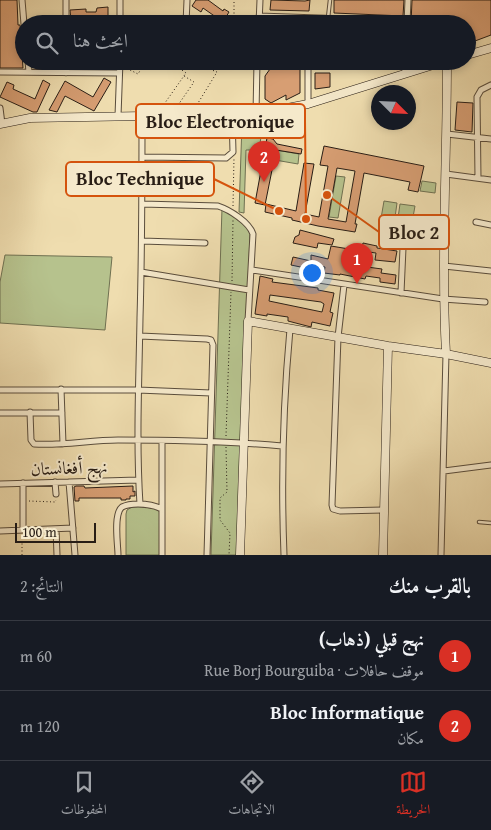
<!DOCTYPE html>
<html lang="ar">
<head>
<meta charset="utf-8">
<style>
  :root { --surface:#171b24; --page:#20242c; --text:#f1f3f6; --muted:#9ea1a6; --line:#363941; --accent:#d93025 }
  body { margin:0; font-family:"Gentium Book Plus",Amiri,serif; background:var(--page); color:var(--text); direction:rtl }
  .compass { position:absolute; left:371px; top:85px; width:45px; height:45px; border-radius:50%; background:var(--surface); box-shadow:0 2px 8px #0003; rotate:114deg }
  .scale { position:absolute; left:15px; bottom:12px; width:81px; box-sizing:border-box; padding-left:5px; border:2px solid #281d15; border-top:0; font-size:14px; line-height:18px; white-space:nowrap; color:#281d15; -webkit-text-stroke:4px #f5e9cb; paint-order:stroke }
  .you { position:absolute; left:311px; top:272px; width:18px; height:18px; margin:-12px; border:4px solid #fff; border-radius:50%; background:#1a73e8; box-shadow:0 0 0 8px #1a73e833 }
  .badge { display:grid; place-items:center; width:32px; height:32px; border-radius:50%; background:var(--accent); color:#fff; font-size:16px; font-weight:700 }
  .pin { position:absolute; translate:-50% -41px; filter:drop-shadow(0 1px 2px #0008) }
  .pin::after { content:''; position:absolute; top:26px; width:18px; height:15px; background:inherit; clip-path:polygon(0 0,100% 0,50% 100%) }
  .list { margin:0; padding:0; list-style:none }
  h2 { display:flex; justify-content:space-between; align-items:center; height:65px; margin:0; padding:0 20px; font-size:21px }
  h2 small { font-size:16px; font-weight:400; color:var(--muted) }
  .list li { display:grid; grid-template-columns:32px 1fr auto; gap:15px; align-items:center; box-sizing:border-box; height:70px; padding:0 20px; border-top:1px solid var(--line) }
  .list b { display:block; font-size:19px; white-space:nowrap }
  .list p { margin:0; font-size:16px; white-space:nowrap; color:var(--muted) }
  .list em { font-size:16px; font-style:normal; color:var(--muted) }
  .icon { flex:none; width:28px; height:28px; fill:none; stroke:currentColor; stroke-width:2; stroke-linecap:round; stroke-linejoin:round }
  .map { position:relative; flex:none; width:491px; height:555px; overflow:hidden; direction:ltr }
  .search { position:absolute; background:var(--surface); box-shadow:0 2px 8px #0003; left:15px; right:15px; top:15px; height:55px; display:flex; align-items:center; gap:12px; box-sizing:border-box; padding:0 18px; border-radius:28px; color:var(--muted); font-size:19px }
  .sheet { height:205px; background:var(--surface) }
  nav { display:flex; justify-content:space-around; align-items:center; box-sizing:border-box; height:70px; border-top:1px solid var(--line); background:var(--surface); font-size:14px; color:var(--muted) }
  nav a { display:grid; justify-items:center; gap:2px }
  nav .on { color:var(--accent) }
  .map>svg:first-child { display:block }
  .green { fill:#b6c28d; stroke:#6f7051 }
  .building { fill:#d79e73; stroke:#281d15; fill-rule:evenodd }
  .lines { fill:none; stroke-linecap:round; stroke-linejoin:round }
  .lane-casing { stroke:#5a4d3c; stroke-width:4.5 }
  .street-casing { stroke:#5a4d3c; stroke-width:7 }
  .secondary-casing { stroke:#281d15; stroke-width:9 }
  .path { stroke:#281d15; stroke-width:1; stroke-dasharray:1 2.5; stroke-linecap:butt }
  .lane { stroke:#f5e9cb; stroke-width:2.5 }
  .street { stroke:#f5e9cb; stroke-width:5 }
  .secondary { stroke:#f5e9cb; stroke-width:8 }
  .labels { text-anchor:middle; stroke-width:4; stroke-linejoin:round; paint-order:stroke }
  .street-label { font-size:18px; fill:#281d15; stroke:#f5e9cb }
  .leader { fill:none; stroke:#d5530d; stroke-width:2 }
  .callout-dot { fill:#d5530d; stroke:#f5e9cb; stroke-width:2 }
  .callout { fill:#f5e9cb; stroke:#d5530d; stroke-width:2 }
  .callout-label { font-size:19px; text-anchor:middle; font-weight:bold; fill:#281d15 }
</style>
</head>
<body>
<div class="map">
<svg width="491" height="555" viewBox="0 0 491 555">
  <rect width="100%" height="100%" fill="#efddaf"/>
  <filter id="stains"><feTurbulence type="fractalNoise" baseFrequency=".004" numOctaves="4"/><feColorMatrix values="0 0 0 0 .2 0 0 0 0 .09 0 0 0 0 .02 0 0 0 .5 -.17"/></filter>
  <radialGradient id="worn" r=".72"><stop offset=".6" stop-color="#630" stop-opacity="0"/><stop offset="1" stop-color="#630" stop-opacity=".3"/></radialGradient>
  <path class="green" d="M242,123l21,1 -4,26h-13l-2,63 -5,-1z
    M276,150l23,4 -1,10 -23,-4z
    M336,176l9,1 -7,41 -9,-1z
    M422,181l14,2 -1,10 -15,-2z
    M384,201l13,2 -4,29 -14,-2z
    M400,204l15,2 -5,28 -14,-2z
    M222,208l25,19 3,5 -11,323h-28z
    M5,255l107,2 -7,73 -105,-7v-41z
    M132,507c9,0 23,-3 29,7l-1,41h-34v-41l1,-4z"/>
  <path class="building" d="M0,0h17l1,25h2l2,18h-3l1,11h2l1,14h-23z
    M196,0h12l15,11 1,-2 5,3 -6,10 -20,-14 -2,4 -9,-6z
    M271,0l34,1 5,-1 -1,11 -39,-1z
    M334,0h70l-1,16 -69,-3z
    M412,0h79v35l-24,9v-20h-56z
    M108,7v15l-15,1v-5l-22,2 -1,-10 16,-1v3h10l1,-4z
    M266,61h36v6h-2v26l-14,7v-5l-15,8 -6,-4v-23l5,-7h-4z
    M315,73h15v14l-15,2z
    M104,78l7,4 -17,29 -29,-15 -8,16 -8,-2 16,-29 28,16z
    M43,80l7,4 -13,28h-4l-33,-15 7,-15 7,3 -1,4 22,10z
    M457,102l16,1 -1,29 -17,-2z
    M267,138l6,1 4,5 25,5 -1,5 -25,-4 -11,55 -10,-2z
    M324,146l100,20 -6,26 -10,-2 2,-8 -46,-9 -9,51h2l-2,8 -37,-6 -26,-6v-2l-27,-6 1,-8 30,7 8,-48 10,1 -9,50 14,3 9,-51 -8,-1zM337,168l18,3 -9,51 -18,-3z
    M300,230l34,9 -2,6 -14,-2 -1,5 -24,-5 2,-6 4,-2z
    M363,243l14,3v2l20,3 -2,11 -20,-2 1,-7 -15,-2z
    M331,246l30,5 -1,7 -10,-2 -1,8 9,2v3l9,1v-3l15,2 -1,4 15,2 -1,9 -15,-2v-4l-14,-2 -1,3 -25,-5v1l-16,-2 1,-6 -15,-3v5l-19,-4 2,-8 18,4v-6l17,4z
    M260,276l13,3 -1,3 46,6v2l16,3 -4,19 3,1 -3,13 -18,-4 -1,5 -23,-6v-4l-21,-3v2l-12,-2zM270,295l51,7 3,2 -2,8 -53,-11z
    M76,486h8l1,2 48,-2v6l2,-1v5h-5v3h-4v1h-5v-2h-42v3h-4l-1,-14z"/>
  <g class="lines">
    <defs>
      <path id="lane" d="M328,18l2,-18
        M479,522l12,1"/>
      <path id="street" d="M22,0l2,24
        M120,0v24
        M259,16l148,5
        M66,24v-24
        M186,24l1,-24
        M259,24l1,-24
        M407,24l1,-24
        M28,61l1,11
        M0,72l119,1
        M66,73v-12
        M405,74v-13
        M308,104v-43
        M0,108l2,16
        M256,114l1,-53
        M118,116l2,-55
        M447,134l44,5
        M142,157l84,1 7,-6 -1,-37
        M446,174l45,6
        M478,178l-1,-81 4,-7 10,-5
        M142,204l76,2c12,4 31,16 35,28l-5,87
        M476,222l15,3
        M142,241l63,2
        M444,266l47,5
        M252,270l191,29 42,3
        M141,272l108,18
        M344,285l-6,52 -6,168 1,4 7,2 43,-1
        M401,293l2,-45
        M140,336l67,3 4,1 2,5 -6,210
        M61,389l2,55
        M0,390h138l73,3
        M30,412l1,28 3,4c28,2 56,-4 84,-4 54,0 110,1 164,6
        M0,413h62
        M444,471l47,-6
        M55,482l1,12
        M69,482l6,73
        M0,484l138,-4
        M140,504c-4,-62 -1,-124 0,-186 2,-68 2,-135 2,-203
        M162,509v-68
        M56,529l1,26
        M23,530v-47
        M0,531l73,-3
        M118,555c0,-10 -5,-41 4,-48 4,-2 12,-3 16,-3 9,0 16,1 24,5v46
        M284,555c-3,-76 -1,-150 6,-226
        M441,555l5,-201"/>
      <path id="secondary" d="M467,55l24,-7
        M0,124l30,-6 226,-4 52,-10 138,-43
        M446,354c-5,-98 1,-195 1,-293
        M240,555l8,-234 140,25 58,8 45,9
        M383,555l5,-209"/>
    </defs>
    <use href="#lane" class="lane-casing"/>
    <use href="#street" class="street-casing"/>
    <use href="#secondary" class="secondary-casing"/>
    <path class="path" d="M234,24v-24
      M124,67l14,7 8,-13
      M176,108l18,-26 -10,-6
      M195,108l22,-36 -5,-2 6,-9
      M160,110l26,-37 -14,-10 1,-2
      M233,206l1,-48
      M232,281l1,-61
      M226,436l5,-144
      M226,447l1,45 -7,6v22l10,13 -1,22
      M29,501l26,1 1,-2
      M22,555v-13"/>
    <use href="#lane" class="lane"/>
    <use href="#street" class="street"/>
    <use href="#secondary" class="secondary"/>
  </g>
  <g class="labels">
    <g class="street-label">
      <text transform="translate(69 468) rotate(-2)" y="6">نهج أفغانستان</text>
    </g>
  </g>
  <path class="leader" d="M306 219L305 121M279 211L214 179M327 195L379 232"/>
  <g class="callout-dot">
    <circle cx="306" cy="219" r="5"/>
    <circle cx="279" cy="211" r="5"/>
    <circle cx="327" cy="195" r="5"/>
  </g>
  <g class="callout">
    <rect x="136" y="104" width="169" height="34" rx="5"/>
    <rect x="66" y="162" width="148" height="34" rx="5"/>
    <rect x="379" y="215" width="70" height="34" rx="5"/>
  </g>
  <g class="callout-label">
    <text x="220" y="128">Bloc Electronique</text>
    <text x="140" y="185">Bloc Technique</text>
    <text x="414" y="239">Bloc 2</text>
  </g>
  <rect width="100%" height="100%" filter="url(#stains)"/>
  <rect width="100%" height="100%" fill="url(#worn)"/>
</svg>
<svg class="compass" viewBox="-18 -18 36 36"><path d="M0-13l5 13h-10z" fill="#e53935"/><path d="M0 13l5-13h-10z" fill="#9ea1a6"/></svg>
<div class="scale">100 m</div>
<div class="you"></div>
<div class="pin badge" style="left:357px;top:284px">1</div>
<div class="pin badge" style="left:264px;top:182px">2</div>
<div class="search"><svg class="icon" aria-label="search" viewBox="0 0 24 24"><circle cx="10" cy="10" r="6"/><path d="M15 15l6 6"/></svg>ابحث هنا</div>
</div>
<section class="sheet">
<h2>بالقرب منك<small>النتائج: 2</small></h2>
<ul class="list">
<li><span class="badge">1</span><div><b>نهج قبلي (ذهاب)</b><p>موقف حافلات · Rue Borj Bourguiba</p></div><em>60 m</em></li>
<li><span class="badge">2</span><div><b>Bloc Informatique</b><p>مكان</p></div><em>120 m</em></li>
</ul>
</section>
<nav>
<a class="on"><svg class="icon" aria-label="map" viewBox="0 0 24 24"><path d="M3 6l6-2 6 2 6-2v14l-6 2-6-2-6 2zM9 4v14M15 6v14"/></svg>الخريطة</a>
<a><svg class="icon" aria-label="directions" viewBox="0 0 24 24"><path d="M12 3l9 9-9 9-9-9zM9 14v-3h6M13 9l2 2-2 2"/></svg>الاتجاهات</a>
<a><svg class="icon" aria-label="saved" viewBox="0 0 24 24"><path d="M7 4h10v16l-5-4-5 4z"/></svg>المحفوظات</a>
</nav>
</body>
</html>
